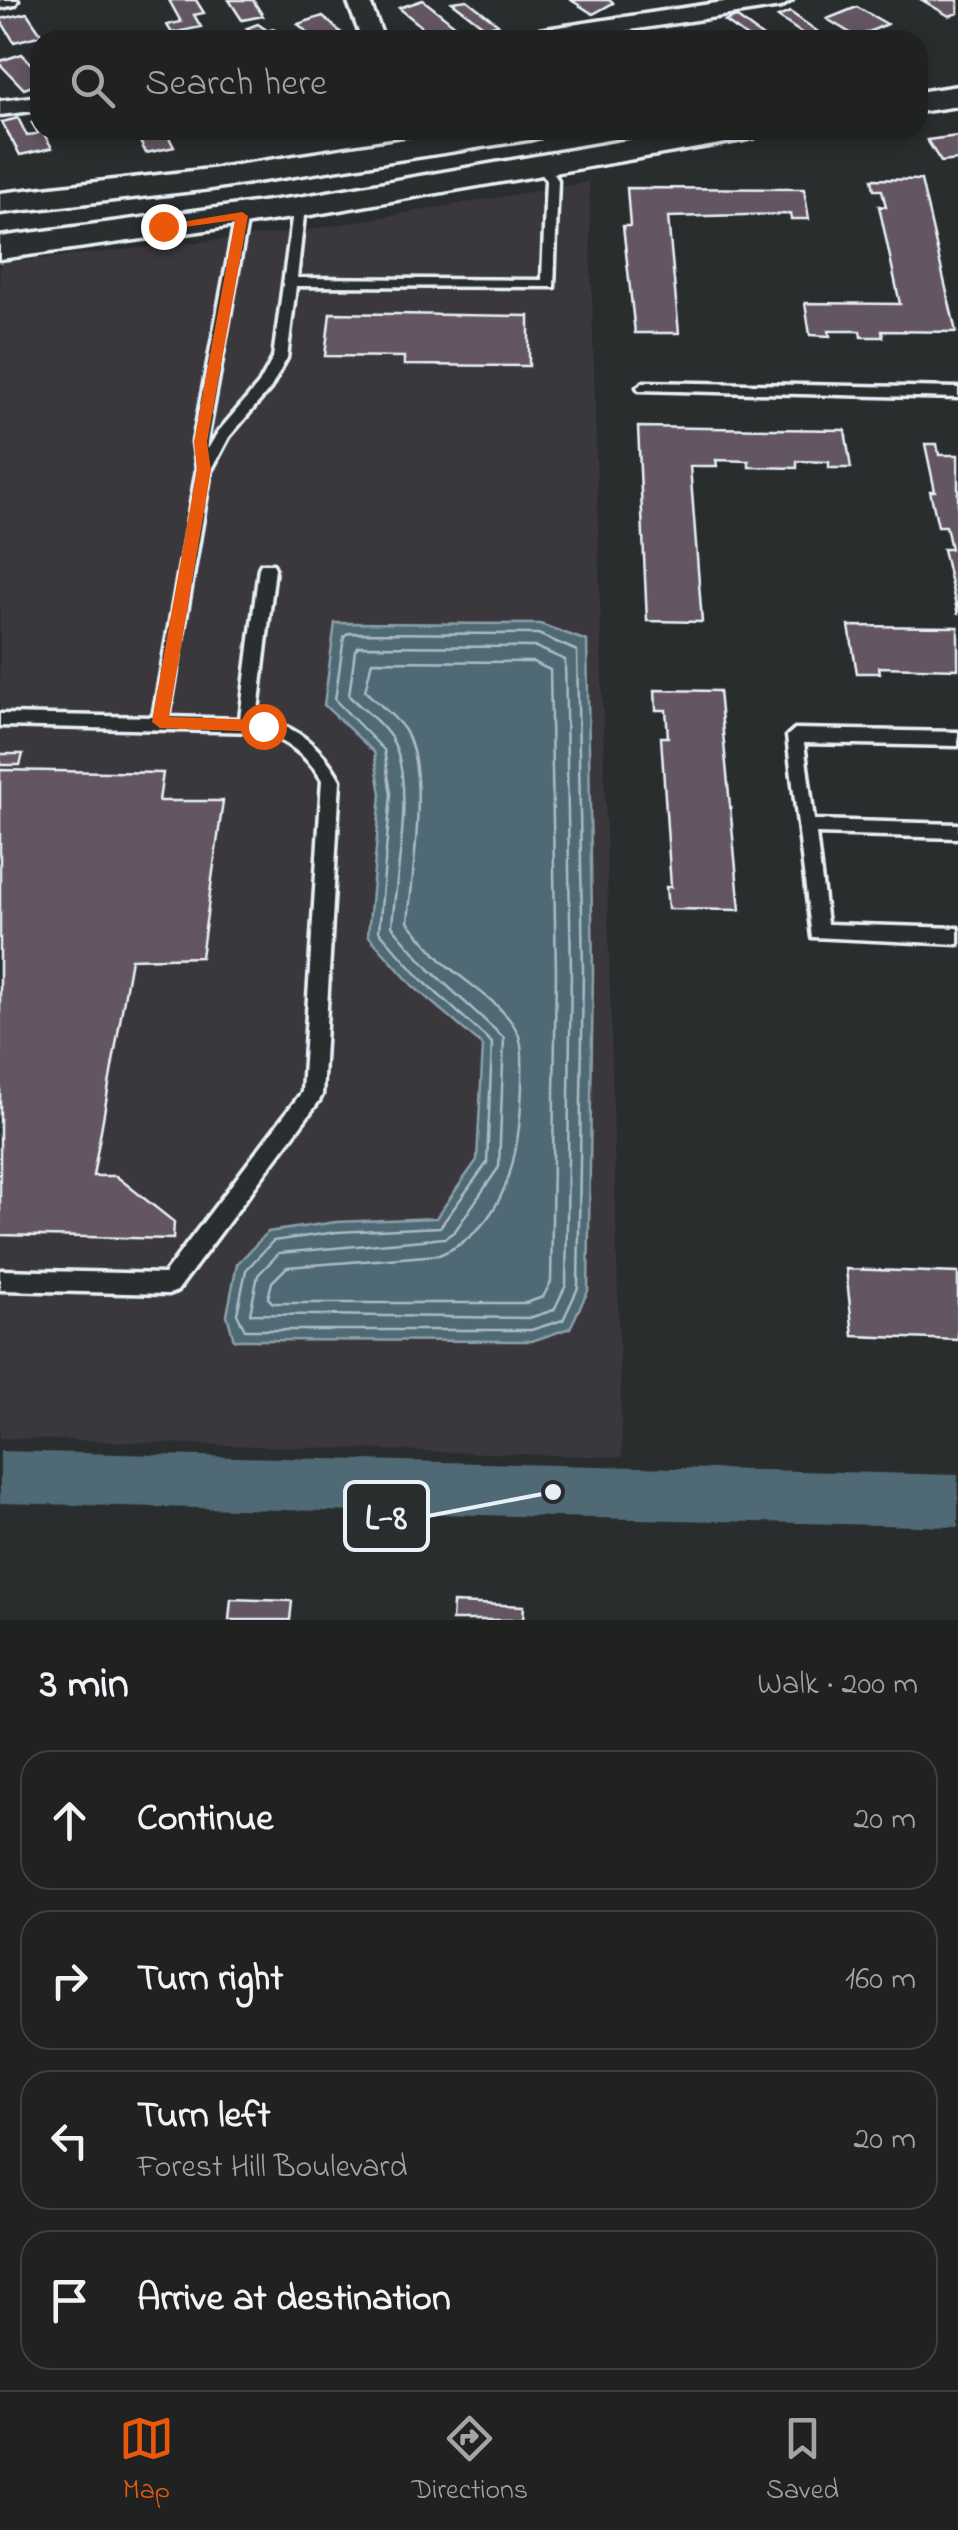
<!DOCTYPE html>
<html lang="en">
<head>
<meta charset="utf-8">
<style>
  :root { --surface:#202222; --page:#282a2a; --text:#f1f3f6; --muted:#a2a4a5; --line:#3d3f40; --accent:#ea580c }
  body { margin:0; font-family:"Indie Flower",sans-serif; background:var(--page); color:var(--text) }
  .stop { position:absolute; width:30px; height:30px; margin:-22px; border:8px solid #ea580c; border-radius:50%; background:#fff }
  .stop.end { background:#ea580c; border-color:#fff; box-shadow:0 2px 10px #0008 }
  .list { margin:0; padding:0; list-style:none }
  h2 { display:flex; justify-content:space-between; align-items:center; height:130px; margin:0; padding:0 40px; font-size:42px }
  h2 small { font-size:32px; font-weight:400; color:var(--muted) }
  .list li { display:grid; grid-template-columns:65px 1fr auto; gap:30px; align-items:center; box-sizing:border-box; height:140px; margin:0 20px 20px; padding:0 20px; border:2px solid var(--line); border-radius:30px }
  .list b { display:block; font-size:38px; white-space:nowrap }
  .list p { margin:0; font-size:32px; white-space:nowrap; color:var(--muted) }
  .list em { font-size:32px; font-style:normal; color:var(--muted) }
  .icon { flex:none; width:55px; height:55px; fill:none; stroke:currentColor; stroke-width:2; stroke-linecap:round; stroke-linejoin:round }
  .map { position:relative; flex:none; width:958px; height:1620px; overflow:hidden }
  .search { position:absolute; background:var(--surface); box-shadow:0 5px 15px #0003; left:30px; right:30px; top:30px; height:110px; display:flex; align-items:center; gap:25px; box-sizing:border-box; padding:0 35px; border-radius:30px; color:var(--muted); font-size:38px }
  .sheet { height:770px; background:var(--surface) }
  nav { display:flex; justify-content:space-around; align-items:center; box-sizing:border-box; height:140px; border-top:2px solid var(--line); background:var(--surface); font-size:28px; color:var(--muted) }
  nav a { display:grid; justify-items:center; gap:5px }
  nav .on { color:var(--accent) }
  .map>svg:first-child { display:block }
  .built { fill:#3b393e }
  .water { fill:#4f6a74; stroke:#8ca0a9; stroke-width:2.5 }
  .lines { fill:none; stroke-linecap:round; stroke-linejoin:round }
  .shore { stroke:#abbbc3; stroke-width:2.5 }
  .canal { fill:#4f6a74; fill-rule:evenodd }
  .building { fill:#645662; stroke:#e8f1f8; stroke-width:2.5 }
  .service-casing { stroke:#e8f1f8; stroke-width:7 }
  .minor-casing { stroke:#e8f1f8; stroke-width:7 }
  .secondary-casing { stroke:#e8f1f8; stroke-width:7 }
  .service { fill:#2a2d2e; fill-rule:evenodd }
  .minor { fill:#2a2d2e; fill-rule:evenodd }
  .secondary { fill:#2a2d2e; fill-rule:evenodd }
  .route { fill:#ea580c }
  .leader { fill:none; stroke:#e8f1f8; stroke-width:4 }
  .callout-dot { fill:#e8f1f8; stroke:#2a2d2e; stroke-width:4 }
  .callout { fill:#2a2d2e; stroke:#e8f1f8; stroke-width:4 }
  .callout-label { font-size:38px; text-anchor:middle; font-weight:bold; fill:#e8f1f8 }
</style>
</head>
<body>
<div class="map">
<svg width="958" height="1620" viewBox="0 0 958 1620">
  <rect width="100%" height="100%" fill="#2a2d2e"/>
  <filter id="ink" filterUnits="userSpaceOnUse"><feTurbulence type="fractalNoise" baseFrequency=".01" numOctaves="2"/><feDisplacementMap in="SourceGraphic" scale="20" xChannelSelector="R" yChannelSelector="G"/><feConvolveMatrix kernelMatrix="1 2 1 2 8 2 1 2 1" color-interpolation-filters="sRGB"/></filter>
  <g filter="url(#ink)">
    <path class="built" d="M589,182l33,1275 -622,-19v-1175l302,-32z"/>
    <path class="water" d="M335,623l205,1 47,17 6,331 -5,319 -18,37 -38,13 -298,-1 -7,-25 10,-51 31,-32 68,-10 100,-4 41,-58 6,-114 -70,-60 -45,-51 13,-141 -7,-42 -50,-47z"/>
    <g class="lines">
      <path class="shore" d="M349,633l189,1 39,17 6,320 -5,317 -15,32 -32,10h-286l-8,-16 9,-44 27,-29 64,-9 103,-5 47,-64 5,-120 -71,-64 -42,-48 12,-137 -7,-44 -49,-50 9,-63z
        M359,646l177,1 29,13 6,311 -5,314 -12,25 -25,8 -279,-4 8,-39 21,-22 166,-15 10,-7 44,-64 5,-129 -75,-69 -37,-43c4,-52 21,-129 4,-178 -7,-21 -32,-37 -47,-52l6,-46z
        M372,661l161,1 17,8 6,302 -5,310 -8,15 -17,6h-253l-5,-5 4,-16 15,-15 152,-12c70,-28 81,-104 83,-170 0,-17 2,-39 -5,-54 -14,-27 -50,-48 -73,-68 -13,-13 -24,-27 -36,-41 4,-47 22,-153 -4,-193 -10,-14 -27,-26 -39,-38z"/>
      <path class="canal" d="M0,1451l958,24v52l-958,-24z"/>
    </g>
    <path class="building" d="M169,0h27l8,13 -10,2 7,12 -29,6 -5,-8 14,-3z
      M229,0h24l10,16 -21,4z
      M423,0l33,26 -24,9 -33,-27z
      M467,0l31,24 -12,4 -34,-26z
      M571,0h38l4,3 -20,11z
      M922,0h36v13l-9,3z
      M857,7l30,17 -30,13 -30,-18z
      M790,12l34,24 -12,4 -34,-23z
      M27,13l15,22 -28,7 -14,-23z
      M323,16l26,24h-33l-18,-16z
      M736,17l31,23h-16l-26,-19z
      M258,24l10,7 5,-2 16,11h-25l-17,-12z
      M22,54l18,18v11l-16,6 -24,-25v-3z
      M18,118l9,18 11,-3 -6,-10 5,-1 15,26 -32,7 -18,-33z
      M134,130h31l9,17 -28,6z
      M958,136v24l-17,2 -14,-22z
      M872,179l49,1 35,152 -74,-1 1,6h-22l-1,-6h-31l1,5 -20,-1 -5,-32 95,1 -21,-98 7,1 -4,-17h-8z
      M627,188l177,1 5,30h-18l-1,-5 -122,3 11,116h-44l-12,-107h7z
      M330,313l199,3v50l-125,-1v-8l-79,-1z
      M638,427l207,3 6,38h-22v-6l-32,-1v7l-48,-1v-6l-33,-1 1,6h-27l12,156 -55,-1z
      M925,444h12l2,11h19v160l-15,-66h8l-5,-23h-8l-8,-35h5z
      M849,626l109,1v42l-79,-2 1,6h-23z
      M655,690l64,1 21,219 -72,-1 -2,-22h5l-10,-150h7l-2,-27h-10z
      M0,754h23l-3,11h-20z
      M0,770l163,3 -4,28h64l-22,156 -70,2 -38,217h23l58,46 -1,17 -173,-4z
      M846,1269l112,4v67l-105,-4z
      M231,1599l61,2 -2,19h-61z
      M453,1603l71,3 -1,14h-71z"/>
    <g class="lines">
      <defs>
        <path id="service" d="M537,161h8l13,19 -4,107 -258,-1 -9,72 -17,31 -41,48 -18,34 -42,246 71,2 19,-151 2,-4h12l2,4 -18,151c37,4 66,29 83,61l-18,315 -3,6 -142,190 -8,3 -169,-4v-20l164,4 138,-182 20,-312c-14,-24 -34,-38 -60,-48l-262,-6v-12l153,3 44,-248 -4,-27 43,-226 6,-4 6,4 -41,226 1,7 10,-17 41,-48 14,-26 21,-154 11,3 -8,71 245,2 4,-100 -11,-16z
          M644,382l314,6v10l-319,-8 -2,-3z
          M795,729l163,3v14l-154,-3 10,77 144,4v14l-142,-4 11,90 131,4v16l-146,-7 -25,-201z"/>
        <path id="minor" d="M0,0h18l-3,5 -15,3z
          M347,0h22l15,40h-22z
          M737,0h55l-11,7 -217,33h-56l11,-7z
          M40,96v14l-40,5v-14z"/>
        <path id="secondary" d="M958,86v20l-40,6v-20z
          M464,130h80l-4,7 -12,3 -317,49 -211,24v-20l211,-24z
          M686,130h73l-4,7 -12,3 -444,77 -299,42v-22l299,-40z"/>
      </defs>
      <use href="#service" class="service-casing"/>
      <use href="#minor" class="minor-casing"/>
      <use href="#secondary" class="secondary-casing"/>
      <use href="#service" class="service"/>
      <use href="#minor" class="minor"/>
      <use href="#secondary" class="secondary"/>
    </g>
  </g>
  <path class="route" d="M242,212l6,4 -41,226 4,28 -42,247 94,3 8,6 -8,6 -103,-4 -8,-6 45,-252 -3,-28 41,-222 -72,10 -6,-4z"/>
  <path class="leader" d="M553 1492L428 1516"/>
  <circle class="callout-dot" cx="553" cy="1492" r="10"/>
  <rect class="callout" x="345" y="1482" width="83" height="68" rx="10"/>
  <g class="callout-label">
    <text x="386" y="1529">L-8</text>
  </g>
</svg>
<div class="stop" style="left:263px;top:726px"></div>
<div class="stop end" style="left:163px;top:226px"></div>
<div class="search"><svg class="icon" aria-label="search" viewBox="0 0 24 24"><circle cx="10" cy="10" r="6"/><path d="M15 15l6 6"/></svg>Search here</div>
</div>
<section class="sheet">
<h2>3 min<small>Walk · 200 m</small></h2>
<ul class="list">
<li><svg class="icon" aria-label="ahead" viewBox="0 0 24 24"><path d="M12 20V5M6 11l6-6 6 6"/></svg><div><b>Continue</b></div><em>20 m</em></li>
<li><svg class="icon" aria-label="right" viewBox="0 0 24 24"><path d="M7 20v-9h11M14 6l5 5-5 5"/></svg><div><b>Turn right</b></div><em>160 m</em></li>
<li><svg class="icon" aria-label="left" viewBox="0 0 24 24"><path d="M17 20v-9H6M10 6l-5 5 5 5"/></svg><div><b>Turn left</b><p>Forest Hill Boulevard</p></div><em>20 m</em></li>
<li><svg class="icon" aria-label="arrive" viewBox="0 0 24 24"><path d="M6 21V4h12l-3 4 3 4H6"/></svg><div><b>Arrive at destination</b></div></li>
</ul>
</section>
<nav>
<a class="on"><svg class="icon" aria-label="map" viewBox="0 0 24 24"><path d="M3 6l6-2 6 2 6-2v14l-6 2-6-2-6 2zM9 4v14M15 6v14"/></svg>Map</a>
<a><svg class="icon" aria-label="directions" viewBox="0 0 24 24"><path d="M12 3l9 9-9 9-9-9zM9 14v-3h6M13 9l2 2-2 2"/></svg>Directions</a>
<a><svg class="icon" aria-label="saved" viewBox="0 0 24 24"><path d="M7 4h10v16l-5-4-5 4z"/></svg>Saved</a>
</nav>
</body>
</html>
